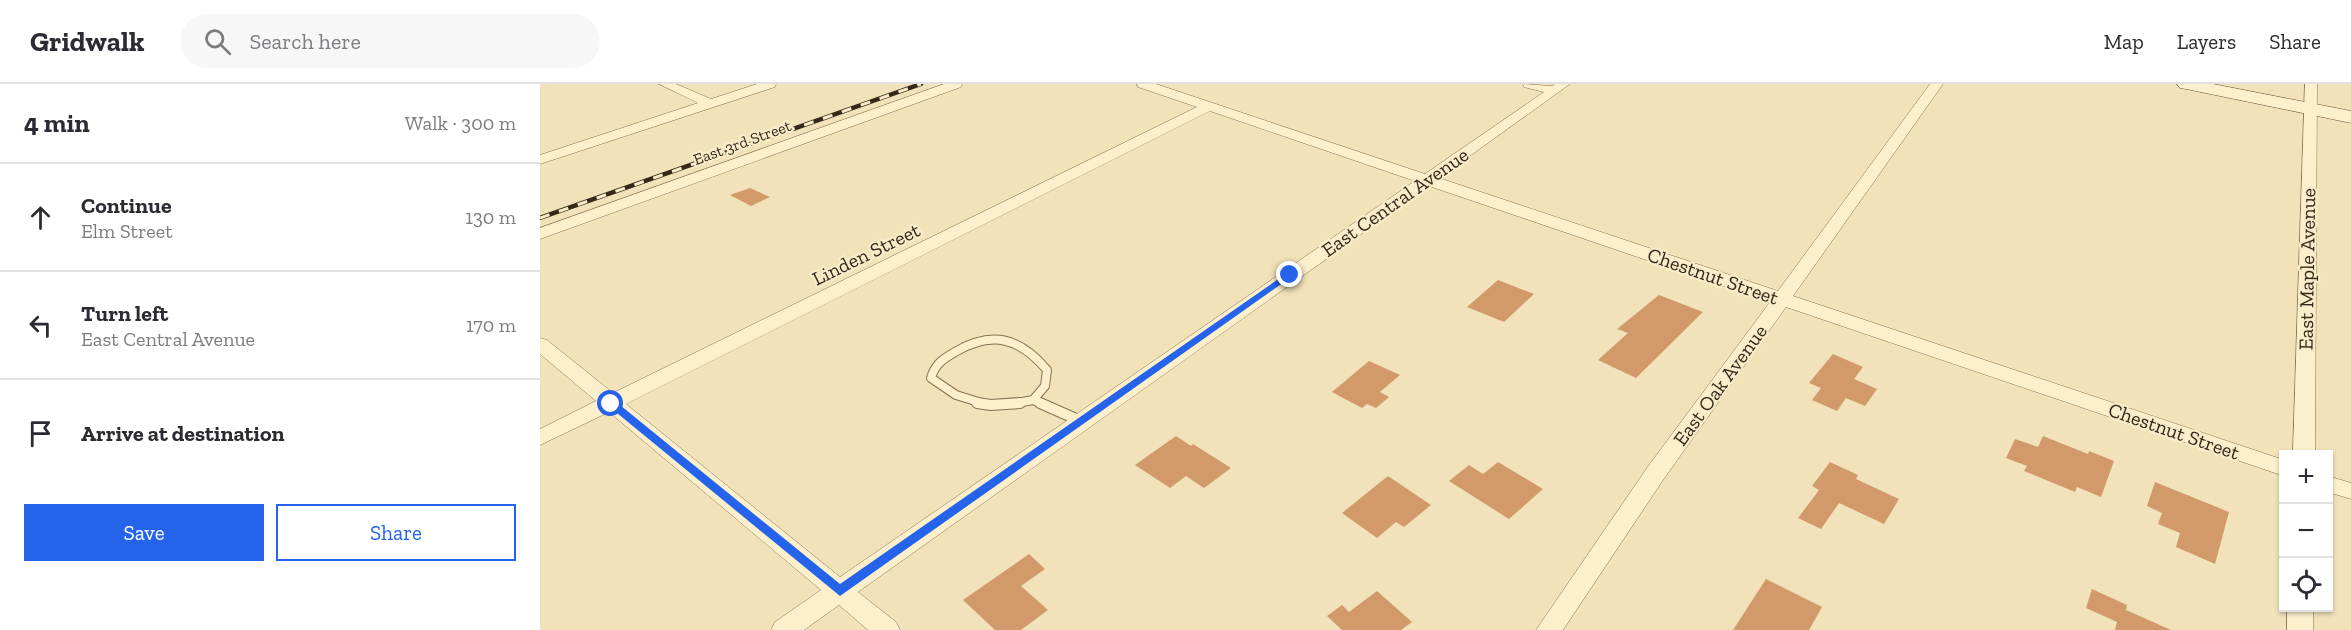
<!DOCTYPE html>
<html lang="en">
<head>
<meta charset="utf-8">
<style>
  :root { --surface:#fff; --page:#f7f7f7; --text:#2b2b33; --muted:#7c7c81; --line:#e1e1e2; --accent:#2563eb }
  body { margin:0; font-family:"Zilla Slab",serif; background:var(--page); color:var(--text) }
  .controls { position:absolute; right:18px; bottom:18px; display:grid; overflow:hidden; border-radius:0px; box-shadow:0 2px 4px #0004 }
  .controls button { width:54px; height:54px; display:grid; place-items:center; padding:0; border:0; border-bottom:2px solid var(--line); background:var(--surface); color:var(--text); font:30px sans-serif }
  .stop { position:absolute; width:18px; height:18px; margin:-14px; border:4px solid #2563eb; border-radius:50%; background:#fff }
  .stop.end { background:#2563eb; border-color:#fff; box-shadow:0 2px 6px #0008 }
  .list { margin:0; padding:0; list-style:none }
  h2 { display:flex; justify-content:space-between; align-items:center; height:78px; margin:0; padding:0 24px; font-size:26px }
  h2 small { font-size:20px; font-weight:400; color:var(--muted) }
  .list li { display:grid; grid-template-columns:39px 1fr auto; gap:18px; align-items:center; box-sizing:border-box; height:108px; padding:0 24px; border-top:2px solid var(--line) }
  .list b { display:block; font-size:22px; white-space:nowrap }
  .list p { margin:0; font-size:20px; white-space:nowrap; color:var(--muted) }
  .list em { font-size:20px; font-style:normal; color:var(--muted) }
  .actions { display:flex; gap:12px; padding:18px 24px }
  .actions a { flex:1; padding:14px 0; border:2px solid var(--accent); border-radius:0px; text-align:center; font-size:21px; color:var(--accent) }
  .actions .main { background:var(--accent); color:#fff }
  .icon { flex:none; width:33px; height:33px; fill:none; stroke:currentColor; stroke-width:2; stroke-linecap:round; stroke-linejoin:round }
  .map { position:relative; flex:none; width:1811px; height:546px; overflow:hidden }
  header { display:flex; align-items:center; gap:36px; box-sizing:border-box; height:84px; padding:0 30px; background:var(--surface); border-bottom:2px solid var(--line) }
  header strong { font-size:28px }
  nav { display:flex; gap:33px; margin-inline-start:auto; font-size:21px }
  .search { width:420px; height:54px; background:var(--page); display:flex; align-items:center; gap:15px; box-sizing:border-box; padding:0 21px; border-radius:33px; color:var(--muted); font-size:22px }
  main { display:flex }
  aside { flex:1; background:var(--surface) }
  .map>svg:first-child { display:block }
  .building { fill:#d29a6b }
  .lines { fill:none; stroke-linecap:round; stroke-linejoin:round }
  .lane-far1-casing { stroke:#887152; stroke-width:10 }
  .lane-casing { stroke:#887152; stroke-width:12 }
  .street-casing { stroke:#887152; stroke-width:1 }
  .secondary-casing { stroke:#695236; stroke-width:1 }
  .lane-far1 { stroke:#fcefcc; stroke-width:8 }
  .lane { stroke:#fcefcc; stroke-width:10 }
  .street { fill:#fcefcc; fill-rule:evenodd }
  .secondary { fill:#fcefcc; fill-rule:evenodd }
  .rail-casing { stroke:#362819; stroke-width:4.5 }
  .rail { stroke:#f8ecc9; stroke-width:3; stroke-dasharray:10; stroke-linecap:butt }
  .route { fill:#2563eb }
  .labels { text-anchor:middle; stroke-width:4.5; stroke-linejoin:round; paint-order:stroke }
  .far-street-label { font-size:16px; fill:#362819; stroke:#f8ecc9 }
  .street-label { font-size:20px; fill:#362819; stroke:#f8ecc9 }
</style>
</head>
<body>
<header>
<strong>Gridwalk</strong>
<div class="search"><svg class="icon" aria-label="search" viewBox="0 0 24 24"><circle cx="10" cy="10" r="6"/><path d="M15 15l6 6"/></svg>Search here</div>
<nav><a>Map</a><a>Layers</a><a>Share</a></nav>
</header>
<main>
<aside>
<h2>4 min<small>Walk · 300 m</small></h2>
<ul class="list">
<li><svg class="icon" aria-label="ahead" viewBox="0 0 24 24"><path d="M12 20V5M6 11l6-6 6 6"/></svg><div><b>Continue</b><p>Elm Street</p></div><em>130 m</em></li>
<li><svg class="icon" aria-label="left" viewBox="0 0 24 24"><path d="M17 20v-9H6M10 6l-5 5 5 5"/></svg><div><b>Turn left</b><p>East Central Avenue</p></div><em>170 m</em></li>
<li><svg class="icon" aria-label="arrive" viewBox="0 0 24 24"><path d="M6 21V4h12l-3 4 3 4H6"/></svg><div><b>Arrive at destination</b></div></li>
</ul>
<div class="actions"><a class="main">Save</a><a>Share</a></div>
</aside>
<div class="map">
<svg width="1811" height="546" viewBox="0 0 1811 546">
  <rect width="100%" height="100%" fill="#f1e2b9"/>
  <path class="building" d="M210,104l20,9 -19,9 -21,-11z
    M958,196l36,14 -30,28 -37,-15z
    M1119,211l44,17 -67,66 -38,-18 30,-27 -11,-4z
    M1293,270l30,13 -9,12 23,10 -12,17 -19,-8 -9,13 -25,-11 9,-12 -12,-5z
    M829,277l31,14 -20,17 9,5 -13,11 -9,-4 -5,4 -30,-16z
    M636,352l15,10 2,-2 38,24 -27,20 -18,-12 -16,12 -35,-23z
    M1503,352l45,18 1,-3 25,10 -13,36 -24,-10 -2,5 -51,-21 3,-5 -21,-8 9,-19 23,8z
    M958,378l45,27 -34,30 -60,-38 20,-16 14,9z
    M1290,378l28,13 -2,4 43,20 -15,25 -45,-21 -18,26 -23,-11 21,-28 -7,-4z
    M848,392l43,29 -27,22 -8,-5 -19,16 -35,-25z
    M1615,398l74,30 -14,52 -39,-17 4,-14 -22,-9 4,-11 -15,-7z
    M489,470l16,15 -24,17 27,24 -27,20h-26l-32,-30z
    M1226,495l56,28 -13,23h-76z
    M1552,505l35,16 -1,5 45,20h-56l2,-8 -31,-14z
    M837,507l35,31 -11,8h-59l-15,-14 15,-11 7,7z"/>
  <g class="lines">
    <defs>
      <path id="lane-far1" d="M493,316l10,4
        M445,320l-29,-9 -25,-17c4,-14 12,-19 24,-26 38,-22 65,-14 92,18l-2,16 -12,14
        M471,320l22,-4"/>
      <path id="lane" d="M437,319l14,2 29,-2
        M500,319l43,19"/>
      <path id="street" d="M119,0h17l35,15 46,-15h19l-1,3 -235,77v-9l158,-52z
        M404,0h18l-1,3 -421,152v-11z
        M597,0h19l269,90 119,-82 -20,-5 -1,-3 29,2 3,-2h15l-131,94 339,113 152,-207h13l-150,212 491,164v16l-498,-169 -123,173 -100,150h-27l111,-162 123,-166 -341,-116 -571,406 38,30 4,8h-32l-29,-25 -35,25h-33l4,-8 46,-32 -212,-178 -69,33v-16l56,-28 -56,-47v-16l7,2 66,53 584,-286 -59,-20zM670,27l205,70 -575,396 -214,-173z
        M1765,0h12l-2,370h-22z
        M1788,392l23,7v16l-23,-7z
        M1747,524h26v22h-26z"/>
      <path id="secondary" d="M1637,0h36l138,27v12l-165,-34 -6,-1z"/>
    </defs>
    <use href="#lane-far1" class="lane-far1-casing"/>
    <use href="#lane" class="lane-casing"/>
    <use href="#street" class="street-casing"/>
    <use href="#secondary" class="secondary-casing"/>
    <use href="#lane-far1" class="lane-far1"/>
    <use href="#lane" class="lane"/>
    <use href="#street" class="street"/>
    <use href="#secondary" class="secondary"/>
    <defs>
      <path id="rail" d="M0,134l381,-134"/>
    </defs>
    <use href="#rail" class="rail-casing"/>
    <use href="#rail" class="rail"/>
  </g>
  <path class="route" d="M747,189l7,2 -454,321 -234,-192 2,-3h7l225,183z"/>
  <g class="labels">
    <g class="far-street-label">
      <text transform="translate(202 58) rotate(-20)" y="6">East 3rd Street</text>
    </g>
    <g class="street-label">
      <text transform="translate(855 118) rotate(-35)" y="7">East Central Avenue</text>
      <text transform="translate(326 170) rotate(-26)" y="7">Linden Street</text>
      <text transform="translate(1767 185) rotate(-89)" y="7">East Maple Avenue</text>
      <text transform="translate(1173 192) rotate(19)" y="7">Chestnut Street</text>
      <text transform="translate(1180 301) rotate(-54)" y="7">East Oak Avenue</text>
      <text transform="translate(1634 347) rotate(19)" y="7">Chestnut Street</text>
    </g>
  </g>
</svg>
<div class="controls">
<button>+</button>
<button>−</button>
<button><svg class="icon" aria-label="locate" viewBox="0 0 24 24"><circle cx="12" cy="12" r="6"/><path d="M12 2v4M12 18v4M2 12h4M18 12h4"/></svg></button>
</div>
<div class="stop" style="left:71px;top:320px"></div>
<div class="stop end" style="left:750px;top:191px"></div>
</div>
</main>
</body>
</html>
